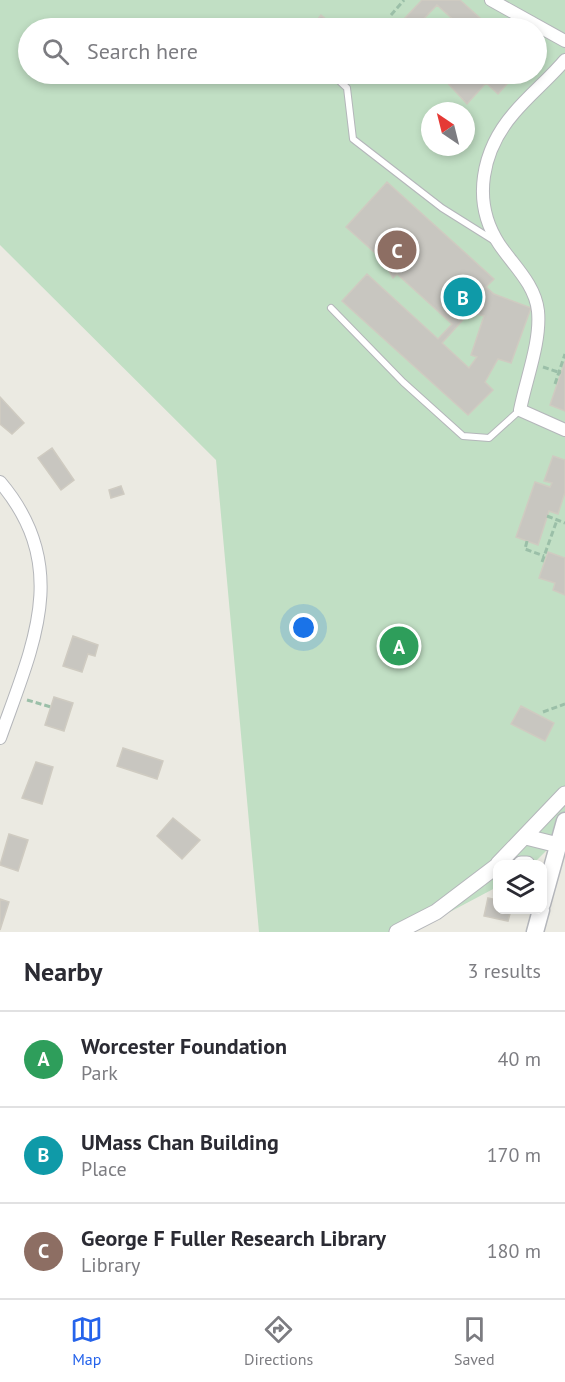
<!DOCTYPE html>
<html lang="en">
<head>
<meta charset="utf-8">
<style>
  :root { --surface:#fff; --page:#f7f7f7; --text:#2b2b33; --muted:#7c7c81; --line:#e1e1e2; --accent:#2563eb }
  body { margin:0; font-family:"PT Sans",sans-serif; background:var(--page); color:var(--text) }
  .controls { position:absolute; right:18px; bottom:18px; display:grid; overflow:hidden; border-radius:12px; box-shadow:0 3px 9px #0003 }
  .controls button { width:54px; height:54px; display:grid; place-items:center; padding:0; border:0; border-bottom:2px solid var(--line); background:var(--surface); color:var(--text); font:30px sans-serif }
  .compass { position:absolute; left:421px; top:102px; width:54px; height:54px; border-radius:50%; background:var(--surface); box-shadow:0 3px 9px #0003; rotate:325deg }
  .you { position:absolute; left:304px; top:628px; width:21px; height:21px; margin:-15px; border:4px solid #fff; border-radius:50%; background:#1a73e8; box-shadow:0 0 0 9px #1a73e833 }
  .badge { display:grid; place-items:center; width:39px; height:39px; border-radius:50%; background:var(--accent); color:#fff; font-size:20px; font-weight:700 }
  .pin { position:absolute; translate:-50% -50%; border:3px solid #fff; box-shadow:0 2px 6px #0006 }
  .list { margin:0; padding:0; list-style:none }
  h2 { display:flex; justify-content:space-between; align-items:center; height:78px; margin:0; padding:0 24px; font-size:26px }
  h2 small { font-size:20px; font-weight:400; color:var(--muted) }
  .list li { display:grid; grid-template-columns:39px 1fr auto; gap:18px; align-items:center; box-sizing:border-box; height:96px; padding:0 24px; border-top:2px solid var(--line) }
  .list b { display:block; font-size:22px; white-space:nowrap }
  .list p { margin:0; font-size:20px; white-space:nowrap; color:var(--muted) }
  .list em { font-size:20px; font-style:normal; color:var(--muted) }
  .icon { flex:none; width:33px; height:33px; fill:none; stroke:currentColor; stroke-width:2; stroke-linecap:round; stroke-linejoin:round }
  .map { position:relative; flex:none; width:565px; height:932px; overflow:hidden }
  .search { position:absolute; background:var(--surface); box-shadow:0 3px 9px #0003; left:18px; right:18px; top:18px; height:66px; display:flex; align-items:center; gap:15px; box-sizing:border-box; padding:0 21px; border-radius:33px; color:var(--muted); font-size:22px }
  .sheet { height:366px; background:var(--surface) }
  nav { display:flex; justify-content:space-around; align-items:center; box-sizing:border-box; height:84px; border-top:2px solid var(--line); background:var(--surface); font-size:16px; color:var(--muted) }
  nav a { display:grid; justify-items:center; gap:3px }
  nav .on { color:var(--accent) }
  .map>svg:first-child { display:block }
  .green { fill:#c1dfc4; fill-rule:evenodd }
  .building { fill:#c8c6c0; stroke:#cfcbc1; stroke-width:1.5; fill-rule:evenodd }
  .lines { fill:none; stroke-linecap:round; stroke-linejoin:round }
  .service-casing { stroke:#b4b6ba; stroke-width:8 }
  .minor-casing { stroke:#b4b6ba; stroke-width:14 }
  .tertiary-casing { stroke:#b4b6ba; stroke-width:17 }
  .secondary-casing { stroke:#b5b7bc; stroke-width:19 }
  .path { stroke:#9bbfa8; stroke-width:3; stroke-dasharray:6 3; stroke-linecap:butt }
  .service { stroke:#fff; stroke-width:6 }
  .minor { stroke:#fff; stroke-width:12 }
  .tertiary { stroke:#fff; stroke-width:15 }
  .secondary { stroke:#fff; stroke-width:16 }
</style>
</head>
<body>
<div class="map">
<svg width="565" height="932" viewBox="0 0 565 932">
  <rect width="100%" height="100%" fill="#ebeae2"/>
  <path class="green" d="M0,0h565v832l-32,32h-35l-1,23 -85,45h-153l-43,-472 -216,-215zM28,28h508v46h-508zM430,111h36v36h-36z"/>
  <path class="building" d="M422,0h38l31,28h-38l5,-4 -21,-19 -22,23h-19l5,-6 3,3 3,-3 -3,-3z
    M321,15l13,11 -2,2 -21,-1z
    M434,74h82l-18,20 -12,-11 -19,21 -25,-27 -1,2z
    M387,182l107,97 -8,8 8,7 37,14 -20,55 -13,-4 -13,23 8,8 -25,25 -126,-114 25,-27 71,65 14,-15 -55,-50 -4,4 -4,-7 3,-3 -46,-41zM470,312l14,4 -13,39 6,2 -8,11 -27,-25z
    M565,361v50l-15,-6z
    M0,397l24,26 -12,11 -12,-10z
    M52,448l22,32 -13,10 -23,-32z
    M553,456l12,4v32l-7,22 -9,-3 -11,34 -22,-8 19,-55 15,5 2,-4 -8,-2z
    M121,486l3,8 -13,4 -2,-8z
    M548,552l17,6v37l-12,-5 2,-7 -16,-5z
    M73,636l25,9 -3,11 -7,-2 -6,18 -19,-6z
    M54,697l19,6 -9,28 -19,-6z
    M521,706l33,17 -9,18 -34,-17z
    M123,748l40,13 -6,18 -40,-13z
    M36,762l17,5 -11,37 -20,-6z
    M173,818l27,22 -18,19 -25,-23z
    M9,834l19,6 -10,31 -18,-6z
    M488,898l10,2v10h13l-3,11 -24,-5z
    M0,899l9,3 -9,28z"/>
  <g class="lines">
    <defs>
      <path id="service" d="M332,74l15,14 6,51 89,69 51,32
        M331,308l72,74 60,54 26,2 31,-28"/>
      <path id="minor" d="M491,0l74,41
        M565,60c-16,19 -35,34 -51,53 -32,37 -43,88 -15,131 14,21 36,40 39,67 3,31 -12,68 -18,99l45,20
        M0,482c72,85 33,163 0,256"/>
      <path id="tertiary" d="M526,837l32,8
        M498,864l67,-70
        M521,864h6
        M397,932l39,-20 62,-47"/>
      <path id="secondary" d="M542,904l23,-83
        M535,932l6,-22"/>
    </defs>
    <use href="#service" class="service-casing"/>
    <use href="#minor" class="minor-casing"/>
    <use href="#tertiary" class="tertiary-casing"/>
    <use href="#secondary" class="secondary-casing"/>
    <path class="path" d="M391,15l13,-15
      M543,367l18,6
      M555,384l10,-30
      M547,516l18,7
      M527,541l-2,8 19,7
      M542,562l15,-42
      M27,700l24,7
      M543,712l22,-8"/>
    <use href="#service" class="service"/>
    <use href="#minor" class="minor"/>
    <use href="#tertiary" class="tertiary"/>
    <use href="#secondary" class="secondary"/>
  </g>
</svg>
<div class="controls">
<button><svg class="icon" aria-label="layers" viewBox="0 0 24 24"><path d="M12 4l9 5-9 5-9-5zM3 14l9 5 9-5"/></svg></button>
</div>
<svg class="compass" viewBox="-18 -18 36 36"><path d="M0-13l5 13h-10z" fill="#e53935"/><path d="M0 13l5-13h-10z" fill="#7c7c81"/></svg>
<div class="you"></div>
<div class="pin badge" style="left:399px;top:646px;background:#2e9e5b">A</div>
<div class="pin badge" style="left:463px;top:297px;background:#0f9aa8">B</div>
<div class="pin badge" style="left:397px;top:250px;background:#8d6e63">C</div>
<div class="search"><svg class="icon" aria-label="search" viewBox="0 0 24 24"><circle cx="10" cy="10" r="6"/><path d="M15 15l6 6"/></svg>Search here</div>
</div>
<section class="sheet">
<h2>Nearby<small>3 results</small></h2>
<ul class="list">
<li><span class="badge" style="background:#2e9e5b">A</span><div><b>Worcester Foundation</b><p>Park</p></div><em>40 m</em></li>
<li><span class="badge" style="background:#0f9aa8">B</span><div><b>UMass Chan Building</b><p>Place</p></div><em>170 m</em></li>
<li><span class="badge" style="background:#8d6e63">C</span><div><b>George F Fuller Research Library</b><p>Library</p></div><em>180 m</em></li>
</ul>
</section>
<nav>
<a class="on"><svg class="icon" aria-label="map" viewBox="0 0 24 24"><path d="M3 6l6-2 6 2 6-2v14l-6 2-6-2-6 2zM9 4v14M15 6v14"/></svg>Map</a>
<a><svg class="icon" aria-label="directions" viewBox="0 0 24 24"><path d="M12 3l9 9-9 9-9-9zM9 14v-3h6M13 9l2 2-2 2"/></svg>Directions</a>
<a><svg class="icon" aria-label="saved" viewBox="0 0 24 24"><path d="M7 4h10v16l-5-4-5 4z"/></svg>Saved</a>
</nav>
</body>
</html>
